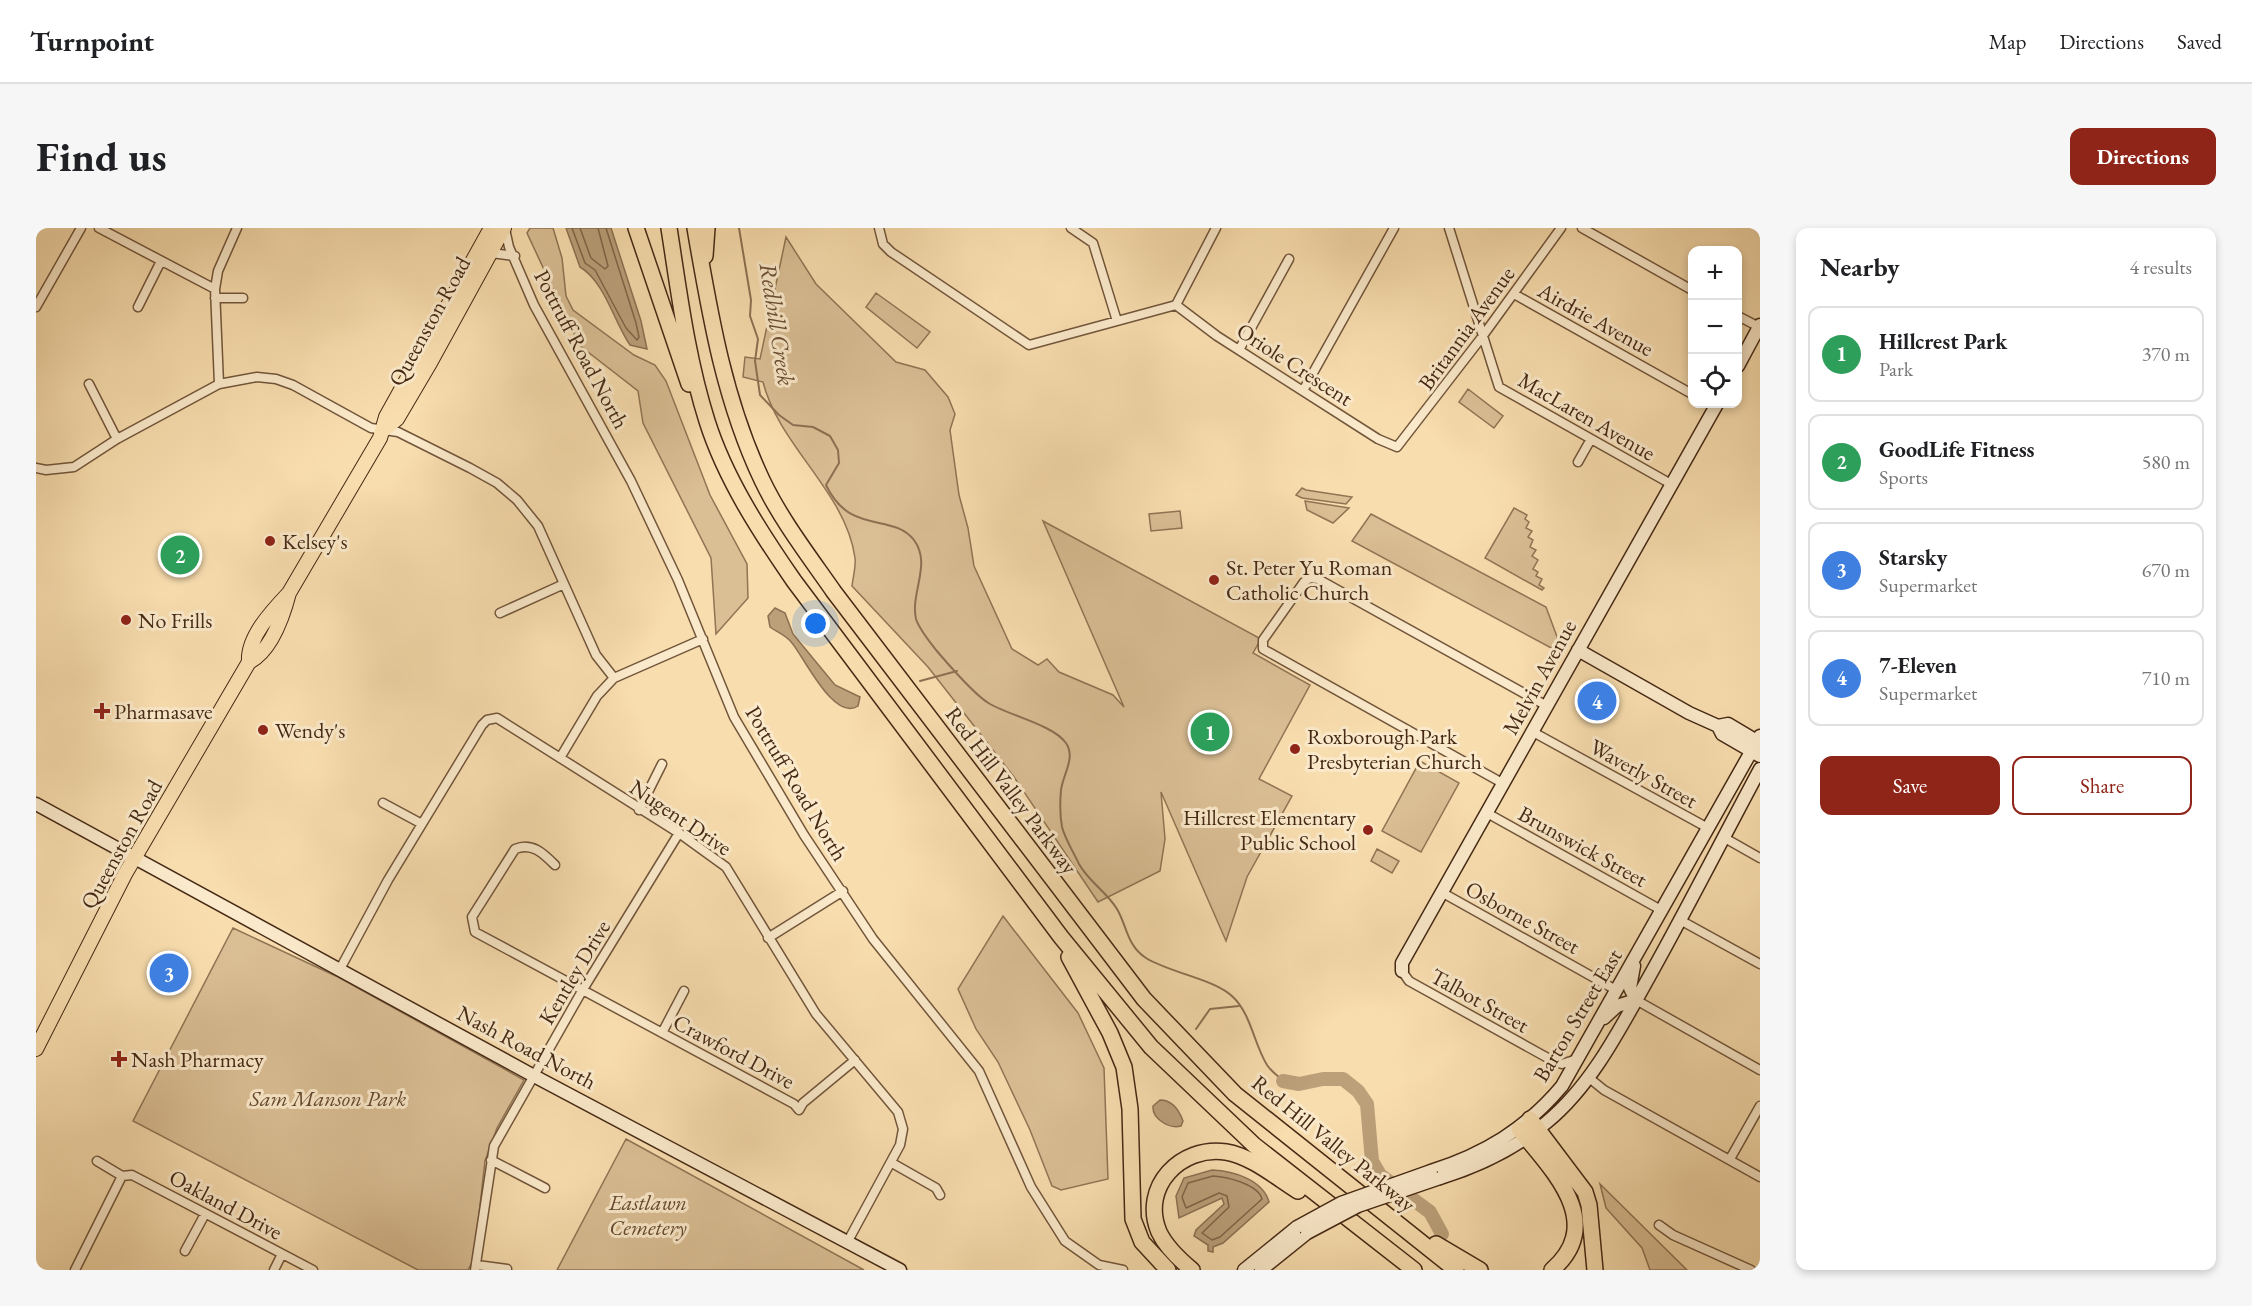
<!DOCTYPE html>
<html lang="en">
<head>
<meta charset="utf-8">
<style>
  :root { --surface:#fff; --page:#f6f6f6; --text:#202124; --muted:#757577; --line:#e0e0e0; --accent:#8f2418 }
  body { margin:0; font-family:"EB Garamond",serif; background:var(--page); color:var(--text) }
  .controls { position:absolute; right:18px; top:18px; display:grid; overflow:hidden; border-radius:12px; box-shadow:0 3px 9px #0003 }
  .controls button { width:54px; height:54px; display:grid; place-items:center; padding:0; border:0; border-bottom:2px solid var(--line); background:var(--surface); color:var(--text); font:30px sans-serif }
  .you { position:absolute; left:780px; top:396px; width:21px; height:21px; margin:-15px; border:4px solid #fff; border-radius:50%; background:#1a73e8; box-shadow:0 0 0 9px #1a73e833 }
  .badge { display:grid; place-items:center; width:39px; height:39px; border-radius:50%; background:var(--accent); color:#fff; font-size:20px; font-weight:700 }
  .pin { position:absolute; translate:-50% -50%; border:3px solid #fff; box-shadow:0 2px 6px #0006 }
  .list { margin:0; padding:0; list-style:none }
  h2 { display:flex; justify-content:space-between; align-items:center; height:78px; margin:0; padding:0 24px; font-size:26px }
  h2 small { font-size:20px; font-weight:400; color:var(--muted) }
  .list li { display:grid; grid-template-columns:39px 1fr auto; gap:18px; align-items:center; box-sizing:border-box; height:96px; margin:0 12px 12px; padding:0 12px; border:2px solid var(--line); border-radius:12px }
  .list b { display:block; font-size:22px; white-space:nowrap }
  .list p { margin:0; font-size:20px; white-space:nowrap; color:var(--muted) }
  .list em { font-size:20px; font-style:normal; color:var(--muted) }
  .actions { display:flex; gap:12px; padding:18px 24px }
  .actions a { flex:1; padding:14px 0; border:2px solid var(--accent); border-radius:12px; text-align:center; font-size:21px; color:var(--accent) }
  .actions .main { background:var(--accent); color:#fff }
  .icon { flex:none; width:33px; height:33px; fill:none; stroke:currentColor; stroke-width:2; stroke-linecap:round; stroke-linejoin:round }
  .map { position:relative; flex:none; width:1724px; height:1042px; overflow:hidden; border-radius:12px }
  header { display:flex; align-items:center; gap:36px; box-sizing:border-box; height:84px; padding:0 30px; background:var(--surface); border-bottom:2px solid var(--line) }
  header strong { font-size:28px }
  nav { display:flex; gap:33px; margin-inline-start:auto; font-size:21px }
  .intro { display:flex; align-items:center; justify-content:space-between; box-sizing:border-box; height:144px; padding:0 36px }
  h1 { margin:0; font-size:42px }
  .button { padding:15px 27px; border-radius:12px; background:var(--accent); color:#fff; font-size:21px; font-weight:700 }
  main { display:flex; gap:36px; padding:0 36px }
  aside { flex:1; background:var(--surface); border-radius:12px; box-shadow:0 3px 9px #0003 }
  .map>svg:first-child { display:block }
  .green { fill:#dabe94; stroke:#907454; stroke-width:1.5 }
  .water { fill:#bba07a; stroke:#8c7052; stroke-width:1.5 }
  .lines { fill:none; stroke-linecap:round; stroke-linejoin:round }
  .shore { stroke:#806448; stroke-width:1.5 }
  .stream { stroke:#8c7052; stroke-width:2 }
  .river { stroke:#bba07a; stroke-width:14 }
  .street-casing { stroke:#72563b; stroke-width:11 }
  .secondary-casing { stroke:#452915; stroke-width:15 }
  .primary-casing { stroke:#452915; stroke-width:16 }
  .highway-casing { stroke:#452915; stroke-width:18 }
  .street { stroke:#fae9ca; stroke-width:8 }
  .secondary { stroke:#fae9ca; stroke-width:12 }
  .primary { stroke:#f8ddae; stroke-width:14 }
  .highway { stroke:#f8ddae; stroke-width:15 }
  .secondary-bridge-casing { stroke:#452915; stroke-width:15; stroke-linecap:butt }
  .secondary-bridge { stroke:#fae9ca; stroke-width:12 }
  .poi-dot { fill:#8f2418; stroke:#fae9ca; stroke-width:2 }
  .labels { text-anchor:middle; stroke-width:6; stroke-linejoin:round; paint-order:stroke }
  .street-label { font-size:22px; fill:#452915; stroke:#fae9ca }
  .poi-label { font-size:22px; fill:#452915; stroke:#fae9ca; text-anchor:start }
  .park-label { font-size:22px; font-style:italic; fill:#63472e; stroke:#fae9ca }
  .water-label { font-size:24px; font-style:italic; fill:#684d33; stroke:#fae9ca }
</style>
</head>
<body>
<header>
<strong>Turnpoint</strong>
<nav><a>Map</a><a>Directions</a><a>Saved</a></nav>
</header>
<div class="intro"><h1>Find us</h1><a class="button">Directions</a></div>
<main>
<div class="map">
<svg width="1724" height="1042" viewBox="0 0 1724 1042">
  <rect width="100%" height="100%" fill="#f8ddae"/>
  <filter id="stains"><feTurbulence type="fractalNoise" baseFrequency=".00333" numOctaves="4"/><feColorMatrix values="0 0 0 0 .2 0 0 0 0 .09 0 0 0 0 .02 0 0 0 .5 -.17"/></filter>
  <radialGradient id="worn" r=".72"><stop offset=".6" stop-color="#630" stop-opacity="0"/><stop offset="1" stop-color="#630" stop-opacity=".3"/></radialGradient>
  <path class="green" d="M494,0h23l9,30 4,38 7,14 61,45 21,10 11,16 44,114 37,69 1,34 -32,36 -5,-76 -68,-135 -5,-32 -59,-46 -52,-112z
    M750,9l30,47 80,78 29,8 23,27 7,17 -5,16 9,65 9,33 6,38 38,83 26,16 9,-6 12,13 54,23 11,12 -81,-186 218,118 -8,14 57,32 -51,94 33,17 -45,81 -21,64 -65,-149 4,47 -5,32 -62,31 -84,-125 -86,-110 -76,-81c1,-9 4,-19 3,-28 -9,-66 -76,-112 -92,-176l-20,-5 2,-20 15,2z
    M840,65l54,39 -13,16 -51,-41z
    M1432,161l35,27 -9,12 -35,-26z
    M1266,260l4,2 46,7 -6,7 -44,-6 -6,-3z
    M1269,273l44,7 -16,15 -26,-13z
    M1478,280l13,7 -2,4 4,3 -3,6 6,3 -4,6 5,3 -3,7 6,3 -4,6 6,4 -5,9 5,3 -2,4 6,3 -3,6 5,3 -2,2 -57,-32z
    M1144,283l2,17 -31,3 -2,-17z
    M1335,286l175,93 13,35 -4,8 -203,-109z
    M1384,533l39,22 -38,69 -39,-21z
    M1341,621l22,12 -7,12 -21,-12z
    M967,688l75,97 26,55 4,111 -47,11 -9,-4 -22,-56 -32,-68 -22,-33 -18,-40z
    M197,700l105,49 186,103 -27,48 -12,33 -11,98 -6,11h-50l-285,-149z
    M590,911l238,131h-307z
    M1564,956l87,86h-37l-8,-22 -36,-40z"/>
  <path class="water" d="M530,0h45l30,93 6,28 -17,-4c-16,-23 -25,-63 -50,-78z
    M739,380l10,5 8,21 42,51 25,12 -2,9c-24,16 -54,-49 -66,-63 -7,-9 -14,-10 -22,-16l-2,-11z
    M1124,872c13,0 19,10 23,21l-2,5c-12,3 -29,-7 -28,-20z
    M1176,942c22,1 51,10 57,32l-46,41 -10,4v5l-5,-1v-6l-14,-9 2,-6 28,-26 -2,-6 -43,20 -3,-22 8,-18z"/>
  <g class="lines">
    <path class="shore" d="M536,0l13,35 10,7 31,58 11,12 2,-3 -3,-14 -30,-95
      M544,0l11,30 14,11 3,-3 -10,-38
      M1177,948c14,1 45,8 49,23l-42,38 -8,3 -10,-7 27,-26 -2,-11 -8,-3 -33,15 -4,-11 6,-14z"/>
    <path class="stream" d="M703,0l12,72 -1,16 8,23 -3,22 5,34 19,20 14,10 20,2 17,9 8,14 1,13 -13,22c24,51 66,27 88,55 18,24 -4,53 2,79 3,10 14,23 20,31 13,15 38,45 54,54 21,12 63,21 76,39 10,15 -3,31 -5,47 -1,11 -1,26 1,37 3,12 12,26 17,37 9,17 28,28 38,45 10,17 10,37 29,49 24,15 69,21 87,39 18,17 21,47 34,68 4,6 11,11 16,16
      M884,453l37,-10
      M1160,801l14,-20 29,-3"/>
    <path class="river" d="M1247,853l16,3 24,-5h20l15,12 9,13 5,57 8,14 50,37 12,22"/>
    <defs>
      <path id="street" d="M63,0l116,61
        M843,0l4,16 8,8 138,93 147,-40
        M1035,0l22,15 24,78
        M1413,0l50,159 172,97
        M1546,0l110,62
        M469,1l4,18 25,58 97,176 47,99 56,137 70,118 69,104 106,132 52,116 34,54 34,24 24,5
        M455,25l24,3
        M1478,66l178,100
        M179,70h28
        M1140,77l41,31 161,103 19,8 85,-110 79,-109
        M1140,77l40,-77
        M0,79l45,-79
        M102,79l23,-46
        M1702,88l21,11
        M1203,122l50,-91
        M53,156l28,55
        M183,156l-4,-95 3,-18 19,-43
        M1268,161l90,-161
        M1542,234l13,-23
        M0,240l10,2 28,-3 43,-28 102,-55 38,-7 19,2 17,6 78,43 27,4 72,36 27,15 20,17 21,26 58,129 18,23
        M464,385l64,-29
        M1497,504l175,96
        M524,530l37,-62 17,-18 89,-39
        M1468,556l-241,-135v-9l41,-58 6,-4 8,1 229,127
        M347,575l39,21
        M603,582l23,-46
        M1451,585l174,97
        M1687,609l37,21
        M519,637c-12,-12 -23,-23 -40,-16l-43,68 3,15 319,172 5,6 4,-7 52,-43
        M1407,665l173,97
        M1644,692l80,44
        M732,710l75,-47
        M304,741l48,-89 94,-155 5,-5 10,-2 182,115 47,34 90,147 82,98 5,17 -3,16 -52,96
        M1366,743l7,10 146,81 7,2 15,-5
        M1600,772l124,70
        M626,805l22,-42
        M1552,849l16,13 156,87
        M1694,931l30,-53
        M455,932l54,28
        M61,933l25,15
        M856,935l44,25 4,7
        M1623,997l14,10 78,35
        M149,1023l20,-37
        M441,1037l30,4
        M39,1042l47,-94 10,-1 181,95
        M238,1042l8,-16
        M439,1042l19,-124 88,-155 97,-158"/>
      <path id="secondary" d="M1702,138l22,-41
        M1542,422l111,63 29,13 10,-2 32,19
        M1682,498l4,8 38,22
        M0,576l498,272 366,194
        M1598,738l-4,22 6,12
        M1366,743v-8l315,-559
        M1568,790l13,-12 19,-6
        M1395,943c53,-17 95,-42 131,-85l198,-350
        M1404,950c39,-12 75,-29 107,-56 45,-37 74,-95 102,-145 38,-68 74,-139 111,-208
        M1208,1042l53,-43
        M1225,1042l46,-37"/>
      <path id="primary" d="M348,202l13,-11 33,-56 74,-135
        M213,434c-2,-25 24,-52 40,-69l91,-155 6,-21 105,-189
        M0,821l89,-175 124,-212c22,-11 34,-46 40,-69"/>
      <path id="highway" d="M600,0l53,156
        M633,0c10,64 18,130 38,193 18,57 53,111 87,160l267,356 90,110 103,98 160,125
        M659,0c15,87 29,172 67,252 19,40 47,76 72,112l310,407 91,95 221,176
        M669,28l2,-28
        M1033,729l41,76 14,34 6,42 3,110 9,23 26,28
        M1494,891l55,73 4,13 6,65
        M1483,901c32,40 88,93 33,141
        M1400,1016l44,26
        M1156,1042c-12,-10 -26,-23 -33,-38 -19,-45 22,-87 67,-80 25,4 51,26 72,39"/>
    </defs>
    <use href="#street" class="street-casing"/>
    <use href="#secondary" class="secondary-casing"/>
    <use href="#primary" class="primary-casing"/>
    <use href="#highway" class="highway-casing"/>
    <use href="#street" class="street"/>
    <use href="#secondary" class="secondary"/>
    <use href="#primary" class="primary"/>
    <use href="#highway" class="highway"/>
    <defs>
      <path id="secondary-bridge" d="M1261,999l44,-24 90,-32
        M1271,1005l51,-27 82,-28"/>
    </defs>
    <use href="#secondary-bridge" class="secondary-bridge-casing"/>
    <use href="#secondary-bridge" class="secondary-bridge"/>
  </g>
  <g class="poi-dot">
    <circle cx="234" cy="313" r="6"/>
    <circle cx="1178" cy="352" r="6"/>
    <circle cx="90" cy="392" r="6"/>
    <path d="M63 474h6v6h6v6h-6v6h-6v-6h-6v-6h6z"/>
    <circle cx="227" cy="502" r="6"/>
    <circle cx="1259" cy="521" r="6"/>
    <circle cx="1332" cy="602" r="6"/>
    <path d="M80 822h6v6h6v6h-6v6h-6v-6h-6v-6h6z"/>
  </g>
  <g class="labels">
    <g class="street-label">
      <text transform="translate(1560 91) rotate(29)" y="8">Airdrie Avenue</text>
      <text transform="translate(393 93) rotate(-61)" y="8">Queenston Road</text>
      <text transform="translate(1430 100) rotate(-54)" y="8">Britannia Avenue</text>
      <text transform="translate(546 121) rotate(62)" y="8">Pottruff Road North</text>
      <text transform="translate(1259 136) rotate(33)" y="8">Oriole Crescent</text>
      <text transform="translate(1551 188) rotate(30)" y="8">MacLaren Avenue</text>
      <text transform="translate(1503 449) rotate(-61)" y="8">Melvin Avenue</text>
      <text transform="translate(1608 545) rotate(29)" y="8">Waverly Street</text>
      <text transform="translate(761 555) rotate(59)" y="8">Pottruff Road North</text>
      <text transform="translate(976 562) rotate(53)" y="8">Red Hill Valley Parkway</text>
      <text transform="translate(645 589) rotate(34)" y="8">Nugent Drive</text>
      <text transform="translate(85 616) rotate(-61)" y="8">Queenston Road</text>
      <text transform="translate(1547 618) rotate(29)" y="8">Brunswick Street</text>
      <text transform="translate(1487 689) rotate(29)" y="8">Osborne Street</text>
      <text transform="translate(538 744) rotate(-59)" y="8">Kentley Drive</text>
      <text transform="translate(1444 772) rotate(29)" y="8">Talbot Street</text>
      <text transform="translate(1541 787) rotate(-59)" y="8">Barton Street East</text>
      <text transform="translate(491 819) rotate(28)" y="8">Nash Road North</text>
      <text transform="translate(698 823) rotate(28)" y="8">Crawford Drive</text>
      <text transform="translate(1298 915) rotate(39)" y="8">Red Hill Valley Parkway</text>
      <text transform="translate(190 976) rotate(28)" y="8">Oakland Drive</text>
    </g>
    <g class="poi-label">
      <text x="246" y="321">Kelsey's</text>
      <text x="1190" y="347">St. Peter Yu Roman<tspan x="1190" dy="25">Catholic Church</tspan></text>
      <text x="102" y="400">No Frills</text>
      <text x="78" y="491">Pharmasave</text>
      <text x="239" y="510">Wendy's</text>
      <text x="1271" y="516">Roxborough Park<tspan x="1271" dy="25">Presbyterian Church</tspan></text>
      <text x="1320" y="597" text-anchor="end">Hillcrest Elementary<tspan x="1320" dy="25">Public School</tspan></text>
      <text x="95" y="839">Nash Pharmacy</text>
    </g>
    <g class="park-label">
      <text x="292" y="878">Sam Manson Park</text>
      <text x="612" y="982">Eastlawn<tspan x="612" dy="25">Cemetery</tspan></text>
    </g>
    <g class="water-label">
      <text transform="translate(741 96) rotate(81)" y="8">Redhill Creek</text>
    </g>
  </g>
  <rect width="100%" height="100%" filter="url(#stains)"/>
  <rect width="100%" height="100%" fill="url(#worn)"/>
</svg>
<div class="controls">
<button>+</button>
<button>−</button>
<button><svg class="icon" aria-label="locate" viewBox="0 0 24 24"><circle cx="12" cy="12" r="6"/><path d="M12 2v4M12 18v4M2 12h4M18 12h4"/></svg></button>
</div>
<div class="you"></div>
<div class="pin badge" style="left:1174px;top:504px;background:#2e9e5b">1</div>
<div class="pin badge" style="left:144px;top:327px;background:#2e9e5b">2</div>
<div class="pin badge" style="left:133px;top:745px;background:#3f7fe0">3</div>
<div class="pin badge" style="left:1561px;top:473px;background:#3f7fe0">4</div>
</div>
<aside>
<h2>Nearby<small>4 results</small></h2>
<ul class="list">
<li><span class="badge" style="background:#2e9e5b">1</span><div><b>Hillcrest Park</b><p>Park</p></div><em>370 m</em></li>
<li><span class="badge" style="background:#2e9e5b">2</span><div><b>GoodLife Fitness</b><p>Sports</p></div><em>580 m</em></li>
<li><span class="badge" style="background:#3f7fe0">3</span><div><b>Starsky</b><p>Supermarket</p></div><em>670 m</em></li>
<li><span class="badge" style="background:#3f7fe0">4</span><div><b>7-Eleven</b><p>Supermarket</p></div><em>710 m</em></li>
</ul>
<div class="actions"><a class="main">Save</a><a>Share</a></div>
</aside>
</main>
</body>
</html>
